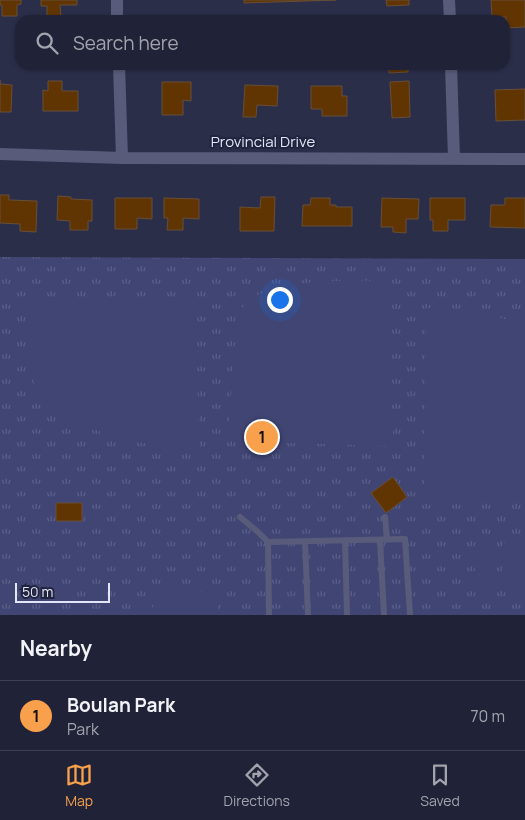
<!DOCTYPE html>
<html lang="en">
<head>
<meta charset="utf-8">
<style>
  :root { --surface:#202237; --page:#282a3f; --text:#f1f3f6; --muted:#a2a4ad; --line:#3d3f52; --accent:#f8a04b }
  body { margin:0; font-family:Manrope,sans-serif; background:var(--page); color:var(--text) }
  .scale { position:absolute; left:15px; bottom:12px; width:95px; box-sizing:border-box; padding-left:5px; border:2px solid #e3e6f7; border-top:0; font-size:14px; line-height:18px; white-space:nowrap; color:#e3e6f7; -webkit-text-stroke:4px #21243e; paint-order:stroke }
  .you { position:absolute; left:279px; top:299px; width:18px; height:18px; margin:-12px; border:4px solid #fff; border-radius:50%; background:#1a73e8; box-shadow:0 0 0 8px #1a73e833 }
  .badge { display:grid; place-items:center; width:32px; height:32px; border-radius:50%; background:var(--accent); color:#111; font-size:16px; font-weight:700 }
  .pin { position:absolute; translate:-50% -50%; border:2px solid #fff; box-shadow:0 1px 5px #0006 }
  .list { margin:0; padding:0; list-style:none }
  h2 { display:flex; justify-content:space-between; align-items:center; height:65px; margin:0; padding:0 20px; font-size:21px }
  h2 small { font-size:16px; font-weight:400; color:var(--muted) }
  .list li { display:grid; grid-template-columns:32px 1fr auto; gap:15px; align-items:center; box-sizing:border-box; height:70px; padding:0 20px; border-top:1px solid var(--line) }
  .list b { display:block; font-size:19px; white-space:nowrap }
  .list p { margin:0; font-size:16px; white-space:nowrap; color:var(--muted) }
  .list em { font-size:16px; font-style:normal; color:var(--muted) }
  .icon { flex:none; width:28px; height:28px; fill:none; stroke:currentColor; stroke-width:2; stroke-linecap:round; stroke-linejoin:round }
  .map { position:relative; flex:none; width:525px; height:615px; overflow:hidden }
  .search { position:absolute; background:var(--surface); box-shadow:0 1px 4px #0004; left:15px; right:15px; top:15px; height:55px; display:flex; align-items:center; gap:12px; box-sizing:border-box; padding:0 18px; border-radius:15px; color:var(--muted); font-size:19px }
  .sheet { height:135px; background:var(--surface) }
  nav { display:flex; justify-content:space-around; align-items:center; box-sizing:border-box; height:70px; border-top:1px solid var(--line); background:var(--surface); font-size:14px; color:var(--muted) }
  nav a { display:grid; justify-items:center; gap:2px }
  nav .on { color:var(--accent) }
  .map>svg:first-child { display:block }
  .park { fill:url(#park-tufts) }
  .garden { fill:#404574 }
  .building { fill:#603502; stroke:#684e38 }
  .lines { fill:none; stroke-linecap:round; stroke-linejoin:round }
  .service { stroke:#585c7a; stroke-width:6 }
  .minor { stroke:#585c7a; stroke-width:12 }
  .labels { text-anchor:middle; stroke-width:4; stroke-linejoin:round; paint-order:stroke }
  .street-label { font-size:15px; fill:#e3e6f7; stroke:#21243e }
</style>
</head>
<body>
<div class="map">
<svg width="525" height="615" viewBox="0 0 525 615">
  <defs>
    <pattern id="park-tufts" width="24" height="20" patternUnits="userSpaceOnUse" patternTransform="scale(1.25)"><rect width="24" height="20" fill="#404574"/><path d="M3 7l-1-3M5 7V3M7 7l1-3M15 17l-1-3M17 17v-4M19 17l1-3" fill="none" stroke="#5b6089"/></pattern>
  </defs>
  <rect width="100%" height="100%" fill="#2b2e49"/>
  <path class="park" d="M0,257l525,2v356h-525z"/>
  <path class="garden" d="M387,281l6,155 -9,10 -157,-5 11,-123c2,-5 3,-10 7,-13 25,-28 106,-24 142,-24z
    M31,298h153l10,11 6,139 -39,-2 -36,-6 -51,-18 -25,-17 -15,-19 -3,-28z
    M426,308c39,0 64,3 99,20v169l-87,1 -13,-14z
    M476,542l20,1 -2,45 -20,-1z
    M503,543l21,1 -2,45 -21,-1z
    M153,590l65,2 -1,23h-64z"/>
  <path class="building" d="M0,0h21v4l-4,1v11h-15v-11h-2z
    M41,0h36v5h-17l1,12h-14v-11h-6z
    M244,0h92l-92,3z
    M386,0h23v5l-22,1z
    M491,0h34v27l-19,1v-11l-14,1z
    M389,65h19v7l-19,1z
    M0,80v4l12,1 -1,27h-11z
    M48,81h14v10h16v20h-35v-21l5,1z
    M409,81l1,36 -18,1 -2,-36z
    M162,82h29v19l-8,-1v15h-21z
    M245,85l33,1 -1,20 -20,-1 -1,12h-13z
    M311,86h31v10h5v20h-25v-7h-11z
    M525,89v31l-29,1 -1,-31z
    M0,195h9v5l28,1 -1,31 -16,-1v-7l-20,-1z
    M58,196l13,1v2l21,1v21h-4v9h-18v-9l-13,-1z
    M261,197h14l-1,34h-34v-24l20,1z
    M115,198h37v21l-15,-1v11h-22z
    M164,198l35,1v20l-16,-1v12h-16l1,-12h-4z
    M311,198h19v7h6v2h16v19h-50l1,-21h7z
    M382,198l37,1 -1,20h-12v14l-13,-1v-5h-12z
    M430,198h35v22h-17v11h-15v-11h-3z
    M505,198h20v30l-35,-1 1,-22h14z
    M393,477l14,20 -21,16 -15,-20z
    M56,503h26v18h-26z"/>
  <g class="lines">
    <path class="service" d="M240,517l18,15 10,10
      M385,517l2,23
      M380,540l4,75
      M345,541l2,74
      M305,542l3,73
      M269,615l-1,-73 137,-3 5,76"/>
    <path class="minor" d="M117,0v20
      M449,0l1,20
      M119,65l3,93
      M451,65l3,94
      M0,154l122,4 403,1"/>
  </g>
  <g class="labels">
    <g class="street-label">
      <text x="263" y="147">Provincial Drive</text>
    </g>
  </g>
</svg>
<div class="scale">50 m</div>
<div class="you"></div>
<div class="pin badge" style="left:262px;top:437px">1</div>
<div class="search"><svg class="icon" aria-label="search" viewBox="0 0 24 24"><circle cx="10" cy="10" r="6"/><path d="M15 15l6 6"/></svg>Search here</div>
</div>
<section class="sheet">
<h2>Nearby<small></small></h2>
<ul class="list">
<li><span class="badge">1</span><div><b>Boulan Park</b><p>Park</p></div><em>70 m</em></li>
</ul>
</section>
<nav>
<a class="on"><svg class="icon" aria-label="map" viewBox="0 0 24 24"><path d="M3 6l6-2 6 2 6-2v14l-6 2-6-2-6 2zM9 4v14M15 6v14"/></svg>Map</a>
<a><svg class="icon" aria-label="directions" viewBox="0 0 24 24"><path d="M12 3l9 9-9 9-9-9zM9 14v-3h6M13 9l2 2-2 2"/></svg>Directions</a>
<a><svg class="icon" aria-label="saved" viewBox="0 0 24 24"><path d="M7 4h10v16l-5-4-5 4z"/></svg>Saved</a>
</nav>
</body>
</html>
